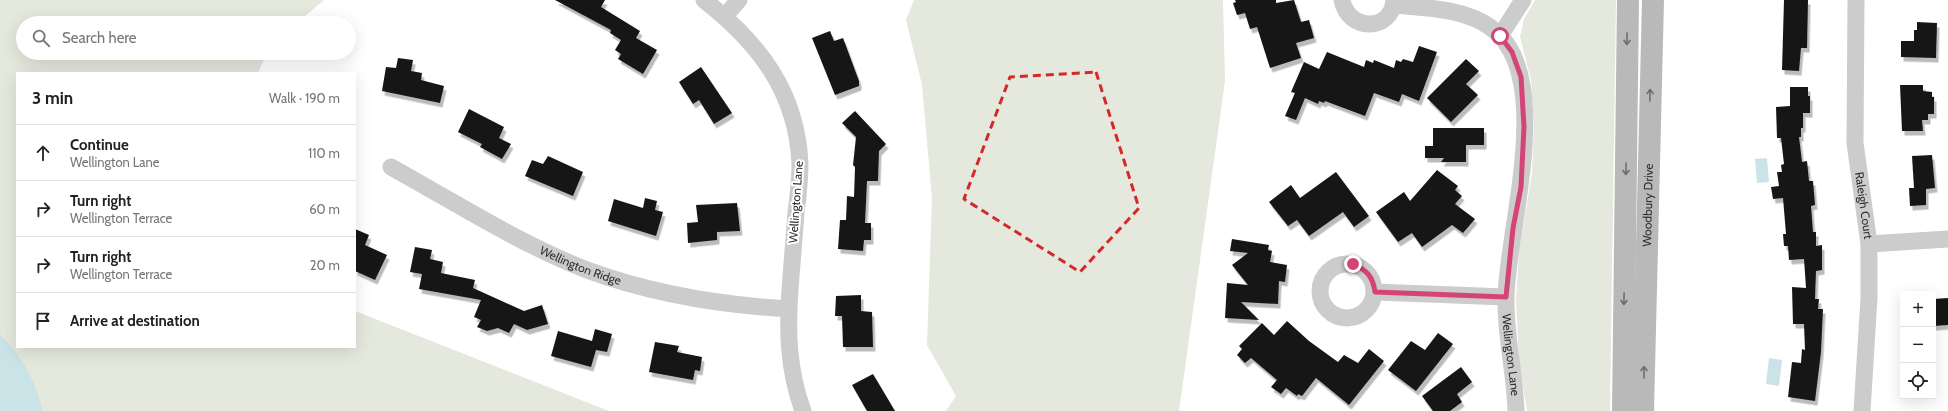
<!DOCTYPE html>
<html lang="en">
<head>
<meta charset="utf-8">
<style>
  :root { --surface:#fff; --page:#f2f2f2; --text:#222; --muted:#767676; --line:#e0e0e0 }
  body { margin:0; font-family:Cabin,sans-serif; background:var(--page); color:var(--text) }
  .controls { position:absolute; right:12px; bottom:12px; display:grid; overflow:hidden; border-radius:0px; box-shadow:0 4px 16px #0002 }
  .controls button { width:36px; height:36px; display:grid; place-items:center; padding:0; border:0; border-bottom:1px solid var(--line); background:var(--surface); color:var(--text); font:20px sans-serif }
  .stop { position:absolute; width:12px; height:12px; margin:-9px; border:3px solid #d44475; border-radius:50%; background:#fff }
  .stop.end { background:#d44475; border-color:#fff; box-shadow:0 1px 4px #0008 }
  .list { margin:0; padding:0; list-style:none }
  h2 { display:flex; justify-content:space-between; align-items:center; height:52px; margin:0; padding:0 16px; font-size:17px }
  h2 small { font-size:13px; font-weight:400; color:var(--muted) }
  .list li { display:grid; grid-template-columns:26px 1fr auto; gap:12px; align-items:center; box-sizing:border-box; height:56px; padding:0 16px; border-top:1px solid var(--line) }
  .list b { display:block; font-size:15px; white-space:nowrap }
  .list p { margin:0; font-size:13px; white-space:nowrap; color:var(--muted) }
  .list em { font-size:13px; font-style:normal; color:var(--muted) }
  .icon { flex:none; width:22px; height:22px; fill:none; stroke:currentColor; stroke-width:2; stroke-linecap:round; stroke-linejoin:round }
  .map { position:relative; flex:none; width:1948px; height:411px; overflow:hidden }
  .search { position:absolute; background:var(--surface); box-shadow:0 4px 16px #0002; left:16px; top:16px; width:340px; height:44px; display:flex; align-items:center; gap:10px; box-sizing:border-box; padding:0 14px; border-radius:22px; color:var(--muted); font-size:15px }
  .panel { position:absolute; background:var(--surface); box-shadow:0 4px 16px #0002; left:16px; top:72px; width:340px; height:276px; border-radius:0px }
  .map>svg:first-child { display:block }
  .green { fill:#e5e8dc }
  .water { fill:#cae3e7 }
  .building { fill:#161616; filter:url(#shadow) }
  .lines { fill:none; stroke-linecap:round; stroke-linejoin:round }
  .minor { stroke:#ccc; stroke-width:17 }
  .secondary { stroke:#b9b9b9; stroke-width:22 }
  .oneway { stroke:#6d6d6d }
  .route { stroke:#d44475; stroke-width:5 }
  .marked { fill:none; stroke:#d62828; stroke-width:3; stroke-dasharray:8 5; stroke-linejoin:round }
  .labels { text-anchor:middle; stroke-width:4; stroke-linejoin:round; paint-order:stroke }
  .street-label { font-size:12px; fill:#2f2f2f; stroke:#fff }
</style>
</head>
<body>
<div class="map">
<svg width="1948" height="411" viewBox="0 0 1948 411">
  <defs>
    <filter id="shadow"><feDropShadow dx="2.5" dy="4.5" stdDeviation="0" flood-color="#0004"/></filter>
  </defs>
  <rect width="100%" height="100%" fill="#fff"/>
  <path class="green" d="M0,0h324l-27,23h-274v30h244l-9,20h-241v274h338v-36l254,100h-609z
    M914,0h309l2,81 -46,330h-233l10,-15 -29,-51 5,-147 -10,-113 -16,-65z
    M1535,0h81l-6,411h-83l-8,-50 -3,-61 3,-48 13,-79 2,-49 -3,-44 -11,-43 4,-18z"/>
  <path class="water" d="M1767,158l2,24 -12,1 -2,-24z
    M0,335c22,19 36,48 43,76h-43z
    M1769,358l13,2 -3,26 -13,-2z"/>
  <path class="building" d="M555,0h50l-4,7 39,24 -4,7 21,12 -14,24 -25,-15 3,-5 -6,-4 6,-10 -11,-7 1,-3z
    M1235,0h41v3l18,-3 7,22 8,-2 5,18 -18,5 5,15 -31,10 -13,-41 -7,2 -5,-16 -8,2 -4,-12 3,-1z
    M1784,0h24l-1,48h-6l-2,23 -17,-1z
    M1917,22l20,1 -1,35 -35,-1v-16h13v-11h3z
    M830,31l4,10 9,-3 16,43v5l-24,9 -23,-57z
    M1419,46l18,6 -18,49 -17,-7 -3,8 -25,-9 -9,23 -40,-15 -1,2 -5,-2 -1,3 -13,-6 -9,22 -11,-4 10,-23 -4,-1 13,-30 15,7 8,-17 37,15 2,-7 7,3 1,-3 20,8 2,-8 5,2 2,-3 10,3z
    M398,58l15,2 -2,11 11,2 -1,7 23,6 -4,17 -58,-12 4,-24 10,1z
    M1466,59l13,12 -13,13 12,11 -27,27 -24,-24z
    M701,67l31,46 -18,11 -15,-24 -6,4 -14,-22z
    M1900,85h23v6l9,1v5h2v17h-6v6h-6l1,11h-21z
    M1790,87h18v9h2v17h-7v15h-2v9h-2l3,25 5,-1 2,20h4l2,24 -4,1 2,26h3v14l6,-1v25l-6,1 -1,28h4l-1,10h5l-2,43 -6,49 -27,-4 4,-35 9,1 1,-14 3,1 -1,-26h-11l-1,-37 14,1 -2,-29 -15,1 -1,-14h-4l-1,-12h3l-3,-36 -10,1 -2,-12 8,-1 -2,-14h5l-1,-7 3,-1 -3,-26h-4l-1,-31 14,-1z
    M469,109l35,18 -5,11 12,6 -9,15 -22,-12 2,-3 -24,-12z
    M855,111l31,33 -7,7 -1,30h-11l-2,42h6v17h-7l-1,11 -25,-2 2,-29h6l1,-24 7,1 1,-30 -2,-2 3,-28 -14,-14z
    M1433,128h51v17h-18v17h-25l3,-4h-19v-12h8z
    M1932,155l3,33 -9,1v16l-16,1 -1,-18h5l-2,-32z
    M548,156l35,16 -10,24 -48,-20 7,-16 11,4z
    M1437,170l21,16 -3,4 7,6 -7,8 20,15 -12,14 -11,-8 -30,22 -10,-14 -14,9 -22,-30 28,-20 6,9z
    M1336,172l33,44 -15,11 -11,-15 -34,24 -12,-16 -9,6 -19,-24 22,-17 9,13z
    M645,198l12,3 -2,9 8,2 -7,24 -48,-15 6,-22 29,9z
    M737,203l3,28 -23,1v8l-29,3 -1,-20 11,-1 -2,-17z
    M355,229l14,6 -4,10 22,10 -12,25 -20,-9z
    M1232,239l37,6 -1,5 4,1 -2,11 17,3 -2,17 -6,-1 -1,23 -37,-2 18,18 -34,-2 2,-35 21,2 -16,-20 16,-12 -18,-2z
    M415,247l17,3 -2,9 13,3 -2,11 34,7 -2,8 51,23 18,-6 6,19 -21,6 -13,-6 -5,9 -11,-5 -11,3 -10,-4 4,-7 -7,-3 7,-17 -62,-11 3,-15 -12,-2z
    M861,295v16l11,1 1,35h-30l-1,-31h-7l1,-20z
    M1948,298v27l-15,1v-27z
    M1287,321l22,20 29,21 6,-7 14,8 11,-14 15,12 -35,44 -33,-27 -14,18 -4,-2 -1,2 -11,-8 -5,6 -10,-7 6,-7 -26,-22 -6,5 -8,-8 5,-6 -3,-3 23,-23 12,12z
    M595,329l17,5 -5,18 -11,-2 -5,17 -40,-11 7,-25 34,10z
    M1438,333l15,11 -37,47 -28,-21 23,-29 14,9z
    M655,342l24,4 -2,6 25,5 -2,14 -5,-1 -2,10 -44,-8z
    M1461,367l11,15 -15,12 5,8 -12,9h-17l-11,-15z
    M873,374l22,37h-28l-15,-26z"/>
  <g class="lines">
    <g class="minor">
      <path d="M704,0c55,43 93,92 96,164 0,16 -2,33 -4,49 -2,25 -4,50 -6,76 -3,42 -2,81 13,122"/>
      <path d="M1342,0c6,32 50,32 52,0"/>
      <path id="s1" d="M1856,0l-1,143 14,101v54l-7,113"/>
      <path id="s2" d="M1394,5c32,3 69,3 96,22 67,46 17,202 16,270 -1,38 9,76 10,114"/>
      <path d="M725,16l14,-16"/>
      <path d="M1500,36l23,-36"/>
      <path id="s3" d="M391,167c63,35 129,77 196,103 65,24 133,35 202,39"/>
      <path d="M1869,244l79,-5"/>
      <circle cx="1347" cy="291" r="27"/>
      <path d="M1375,292l131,5"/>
    </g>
    <g class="secondary">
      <path d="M1623,411l5,-411"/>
      <path id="s4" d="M1643,411l10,-411"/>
    </g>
  </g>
  <defs><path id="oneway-shaft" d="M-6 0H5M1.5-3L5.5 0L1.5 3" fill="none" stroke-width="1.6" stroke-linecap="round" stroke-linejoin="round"/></defs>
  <g class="oneway">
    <use href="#oneway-shaft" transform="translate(1627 39) rotate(91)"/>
    <use href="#oneway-shaft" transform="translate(1650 95) rotate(-88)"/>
    <use href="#oneway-shaft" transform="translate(1626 169) rotate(91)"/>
    <use href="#oneway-shaft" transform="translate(1624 299) rotate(91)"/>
    <use href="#oneway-shaft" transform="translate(1644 372) rotate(-89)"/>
  </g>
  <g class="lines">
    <path class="route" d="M1353,264c14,6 20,13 22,28l131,5 7,-69 8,-41 3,-60 -3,-50 -9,-25 -12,-16"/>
  </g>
  <path class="marked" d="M1096,72l43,136 -59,64 -116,-73 46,-122z"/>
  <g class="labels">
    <g class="street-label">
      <text transform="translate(796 202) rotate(-86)" y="4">Wellington Lane</text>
      <text dy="4" stroke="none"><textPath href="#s4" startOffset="206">Woodbury Drive</textPath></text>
      <text dy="4" stroke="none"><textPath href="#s1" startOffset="206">Raleigh Court</textPath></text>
      <text dy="4" stroke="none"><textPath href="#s3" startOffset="214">Wellington Ridge</textPath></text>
      <text dy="4" stroke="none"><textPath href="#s2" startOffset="439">Wellington Lane</textPath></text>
    </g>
  </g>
</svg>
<div class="controls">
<button>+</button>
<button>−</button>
<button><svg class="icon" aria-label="locate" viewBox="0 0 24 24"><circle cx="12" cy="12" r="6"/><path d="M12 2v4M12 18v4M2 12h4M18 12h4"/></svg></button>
</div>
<div class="stop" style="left:1500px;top:36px"></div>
<div class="stop end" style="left:1353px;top:264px"></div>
<div class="search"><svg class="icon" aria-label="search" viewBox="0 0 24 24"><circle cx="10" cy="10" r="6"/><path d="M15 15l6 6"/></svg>Search here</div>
<section class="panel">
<h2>3 min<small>Walk · 190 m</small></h2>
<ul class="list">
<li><svg class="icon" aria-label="ahead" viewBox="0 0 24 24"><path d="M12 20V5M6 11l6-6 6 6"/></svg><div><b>Continue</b><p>Wellington Lane</p></div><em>110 m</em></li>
<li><svg class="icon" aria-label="right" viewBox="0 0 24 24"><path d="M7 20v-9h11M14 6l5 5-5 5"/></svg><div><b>Turn right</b><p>Wellington Terrace</p></div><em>60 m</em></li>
<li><svg class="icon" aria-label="right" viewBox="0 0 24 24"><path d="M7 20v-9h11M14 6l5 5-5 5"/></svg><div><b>Turn right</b><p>Wellington Terrace</p></div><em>20 m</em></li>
<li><svg class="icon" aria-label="arrive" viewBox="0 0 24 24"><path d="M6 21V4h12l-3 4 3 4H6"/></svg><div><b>Arrive at destination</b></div></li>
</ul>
</section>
</div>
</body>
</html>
